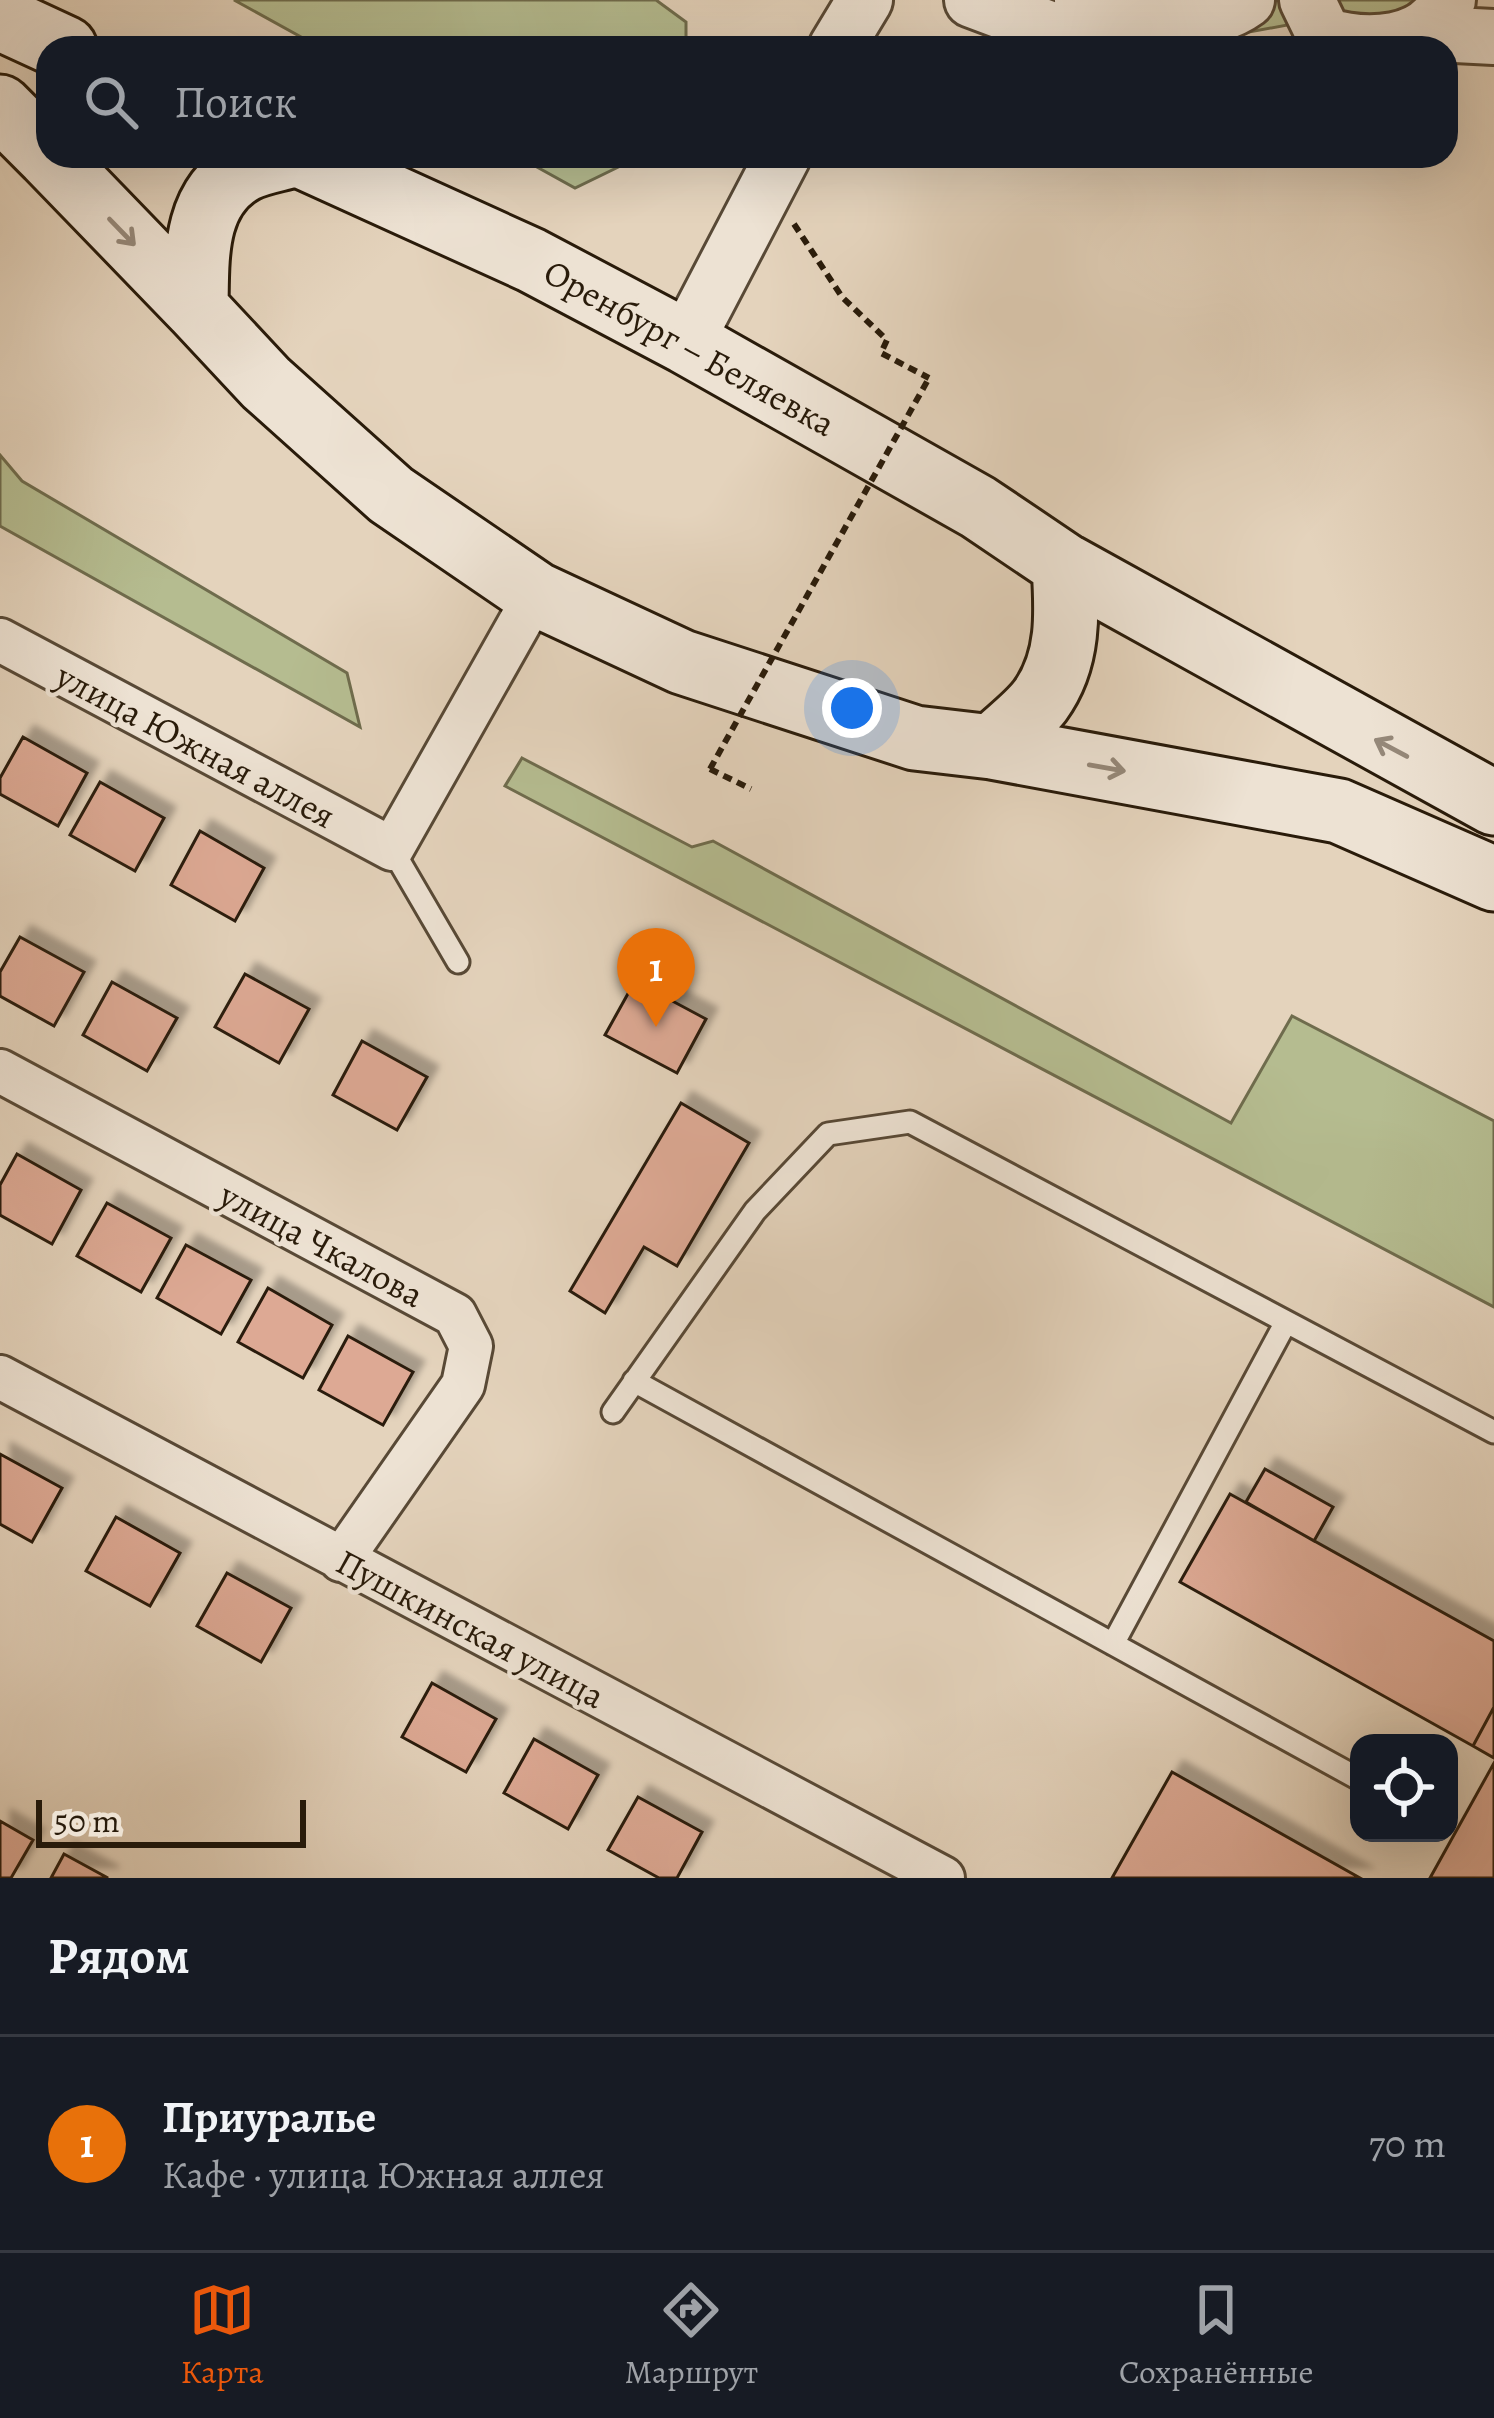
<!DOCTYPE html>
<html lang="ru">
<head>
<meta charset="utf-8">
<style>
  :root { --surface:#171b24; --page:#242831; --text:#f1f3f6; --muted:#9ea1a6; --line:#363941; --accent:#ea580c }
  body { margin:0; font-family:Alegreya,serif; background:var(--page); color:var(--text) }
  .controls { position:absolute; right:36px; bottom:36px; display:grid; overflow:hidden; border-radius:24px; box-shadow:0 12px 48px #0002 }
  .controls button { width:108px; height:108px; display:grid; place-items:center; padding:0; border:0; border-bottom:3px solid var(--line); background:var(--surface); color:var(--text); font:60px sans-serif }
  .scale { position:absolute; left:36px; bottom:30px; width:270px; box-sizing:border-box; padding-left:12px; border:6px solid #291b0a; border-top:0; font-size:33px; line-height:42px; white-space:nowrap; color:#291b0a; -webkit-text-stroke:9px #ede2d3; paint-order:stroke }
  .you { position:absolute; left:852px; top:708px; width:42px; height:42px; margin:-30px; border:9px solid #fff; border-radius:50%; background:#1a73e8; box-shadow:0 0 0 18px #1a73e833 }
  .badge { display:grid; place-items:center; width:78px; height:78px; border-radius:50%; background:var(--accent); color:#fff; font-size:39px; font-weight:700 }
  .pin { position:absolute; translate:-50% -99px; filter:drop-shadow(0 3px 6px #0008) }
  .pin::after { content:''; position:absolute; top:63px; width:42px; height:36px; background:inherit; clip-path:polygon(0 0,100% 0,50% 100%) }
  .list { margin:0; padding:0; list-style:none }
  h2 { display:flex; justify-content:space-between; align-items:center; height:156px; margin:0; padding:0 48px; font-size:51px }
  h2 small { font-size:39px; font-weight:400; color:var(--muted) }
  .list li { display:grid; grid-template-columns:78px 1fr auto; gap:36px; align-items:center; box-sizing:border-box; height:216px; padding:0 48px; border-top:3px solid var(--line) }
  .list b { display:block; font-size:45px; white-space:nowrap }
  .list p { margin:0; font-size:39px; white-space:nowrap; color:var(--muted) }
  .list em { font-size:39px; font-style:normal; color:var(--muted) }
  .icon { flex:none; width:66px; height:66px; fill:none; stroke:currentColor; stroke-width:2; stroke-linecap:round; stroke-linejoin:round }
  .map { position:relative; flex:none; width:1494px; height:1878px; overflow:hidden }
  .search { position:absolute; background:var(--surface); box-shadow:0 12px 48px #0002; left:36px; right:36px; top:36px; height:132px; display:flex; align-items:center; gap:30px; box-sizing:border-box; padding:0 42px; border-radius:36px; color:var(--muted); font-size:45px }
  .sheet { height:372px; background:var(--surface) }
  nav { display:flex; justify-content:space-around; align-items:center; box-sizing:border-box; height:168px; border-top:3px solid var(--line); background:var(--surface); font-size:33px; color:var(--muted) }
  nav a { display:grid; justify-items:center; gap:6px }
  nav .on { color:var(--accent) }
  .map>svg:first-child { display:block }
  .green { fill:#b5bc90; stroke:#6f6c4d; stroke-width:3 }
  .building { fill:#dda994; stroke:#291b0a; stroke-width:3; filter:url(#shadow) }
  .lines { fill:none; stroke-linecap:round; stroke-linejoin:round }
  .service-casing { stroke:#584936; stroke-width:27 }
  .minor-casing { stroke:#584936; stroke-width:48 }
  .tertiary-casing { stroke:#584936; stroke-width:60 }
  .secondary-casing { stroke:#291b0a; stroke-width:69 }
  .path { stroke:#291b0a; stroke-width:6; stroke-dasharray:9 6; stroke-linecap:butt }
  .service { stroke:#ede2d3; stroke-width:21 }
  .minor { stroke:#ede2d3; stroke-width:42 }
  .tertiary { stroke:#ede2d3; stroke-width:54 }
  .secondary { stroke:#ede2d3; stroke-width:63 }
  .path-bridge { stroke:#291b0a; stroke-width:6; stroke-dasharray:9 6; stroke-linecap:butt }
  .oneway { stroke:#958879 }
  .labels { text-anchor:middle; stroke-width:9; stroke-linejoin:round; paint-order:stroke }
  .street-label { font-size:36px; fill:#291b0a; stroke:#ede2d3 }
</style>
</head>
<body>
<div class="map">
<svg width="1494" height="1878" viewBox="0 0 1494 1878">
  <defs>
    <filter id="shadow"><feDropShadow dx="11" dy="-11" stdDeviation="3" flood-color="#0004"/></filter>
  </defs>
  <rect width="100%" height="100%" fill="#e4d3bc"/>
  <filter id="stains"><feTurbulence type="fractalNoise" baseFrequency=".00167" numOctaves="4"/><feColorMatrix values="0 0 0 0 .2 0 0 0 0 .09 0 0 0 0 .02 0 0 0 .5 -.17"/></filter>
  <radialGradient id="worn" r=".72"><stop offset=".6" stop-color="#630" stop-opacity="0"/><stop offset="1" stop-color="#630" stop-opacity=".3"/></radialGradient>
  <path class="green" d="M234,0h422l30,22v26h-365z
    M1298,0l11,21 -98,18 -42,1 -110,-35z
    M1323,0h105l-35,23 -58,-11z
    M517,156h124l-66,32z
    M0,455l22,26 325,192 13,54 -360,-201z
    M522,758l170,89 21,-6 518,282 61,-107 202,105v186l-989,-521z"/>
  <path class="building" d="M23,737l64,36 -29,53 -58,-32v-16z
    M100,782l64,36 -29,53 -65,-36z
    M200,831l64,37 -29,53 -64,-36z
    M20,937l64,35 -30,54 -54,-30v-24z
    M245,974l64,35 -30,54 -64,-36z
    M635,981l71,38 -29,54 -72,-38z
    M112,982l65,36 -30,53 -64,-36z
    M362,1041l65,36 -30,53 -64,-35z
    M681,1103l68,40 -72,123 -33,-19 -39,66 -35,-22z
    M17,1154l64,36 -29,54 -52,-29v-30z
    M107,1203l64,35 -30,54 -64,-36z
    M186,1245l65,35 -30,54 -64,-36z
    M268,1288l64,37 -29,53 -65,-36z
    M348,1336l65,36 -30,53 -64,-35z
    M0,1454l62,34 -30,54 -32,-18z
    M1265,1469l68,38 -19,34 -68,-39z
    M1230,1494l264,147v66l-21,39 -293,-164z
    M116,1517l64,36 -30,53 -64,-35z
    M227,1573l64,35 -30,54 -64,-36z
    M432,1683l64,36 -30,53 -64,-35z
    M1494,1707v51l-21,-12z
    M534,1739l64,36 -30,54 -64,-36z
    M1494,1763v115h-64z
    M1172,1772l188,106h-248z
    M638,1797l64,35 -25,46h-18l-51,-28z
    M0,1821l33,19 -22,38h-11z
    M64,1854l44,24h-57z"/>
  <g class="lines">
    <defs>
      <path id="service" d="M392,849l66,113
        M634,1381l725,398
        M613,1412l142,-201 73,-77 82,-12 584,310
        M1113,1644l173,-322"/>
      <path id="minor" d="M0,640l392,209 144,-255
        M0,1071l455,244 16,31 -8,39 -122,175
        M0,1377l943,501"/>
      <path id="tertiary" d="M972,0l99,37 48,11
        M1082,0c51,16 118,34 165,0
        M1307,0l17,35c42,13 104,12 124,-35
        M1417,33l77,4
        M836,48l29,-48
        M686,342l97,-186"/>
      <path id="secondary" d="M0,18l65,30
        M0,107l48,48
        M49,156l147,152
        M290,156c-14,4 -33,7 -46,14 -51,28 -47,88 -48,138l70,75 125,112 145,99 146,68 233,76 77,9c15,-15 35,-29 48,-46 30,-41 27,-89 24,-136
        M302,156l229,104 155,82 292,165 86,58 430,238
        M992,747l347,64 155,68"/>
    </defs>
    <use href="#service" class="service-casing"/>
    <use href="#minor" class="minor-casing"/>
    <use href="#tertiary" class="tertiary-casing"/>
    <use href="#secondary" class="secondary-casing"/>
    <path class="path" d="M794,224l48,73 45,43 -6,13 48,25
      M710,769l41,20"/>
    <use href="#service" class="service"/>
    <use href="#minor" class="minor"/>
    <use href="#tertiary" class="tertiary"/>
    <use href="#secondary" class="secondary"/>
    <path class="path-bridge" d="M710,769l219,-391"/>
  </g>
  <defs><path id="oneway-shaft" d="M-6 0H5M1.5-3L5.5 0L1.5 3" fill="none" stroke-width="1.6" stroke-linecap="round" stroke-linejoin="round" transform="scale(3)"/></defs>
  <g class="oneway">
    <use href="#oneway-shaft" transform="translate(122 232) rotate(46)"/>
    <use href="#oneway-shaft" transform="translate(1391 748) rotate(-152)"/>
    <use href="#oneway-shaft" transform="translate(1107 768) rotate(10)"/>
  </g>
  <g class="labels">
    <g class="street-label">
      <text transform="translate(690 347) rotate(29)" y="13">Оренбург – Беляевка</text>
      <text transform="translate(196 745) rotate(28)" y="13">улица Южная аллея</text>
      <text transform="translate(322 1244) rotate(28)" y="13">улица Чкалова</text>
      <text transform="translate(471 1628) rotate(28)" y="13">Пушкинская улица</text>
    </g>
  </g>
  <rect width="100%" height="100%" filter="url(#stains)"/>
  <rect width="100%" height="100%" fill="url(#worn)"/>
</svg>
<div class="controls">
<button><svg class="icon" aria-label="locate" viewBox="0 0 24 24"><circle cx="12" cy="12" r="6"/><path d="M12 2v4M12 18v4M2 12h4M18 12h4"/></svg></button>
</div>
<div class="scale">50 m</div>
<div class="you"></div>
<div class="pin badge" style="left:656px;top:1027px;background:#e8710a">1</div>
<div class="search"><svg class="icon" aria-label="search" viewBox="0 0 24 24"><circle cx="10" cy="10" r="6"/><path d="M15 15l6 6"/></svg>Поиск</div>
</div>
<section class="sheet">
<h2>Рядом<small></small></h2>
<ul class="list">
<li><span class="badge" style="background:#e8710a">1</span><div><b>Приуралье</b><p>Кафе · улица Южная аллея</p></div><em>70 m</em></li>
</ul>
</section>
<nav>
<a class="on"><svg class="icon" aria-label="map" viewBox="0 0 24 24"><path d="M3 6l6-2 6 2 6-2v14l-6 2-6-2-6 2zM9 4v14M15 6v14"/></svg>Карта</a>
<a><svg class="icon" aria-label="directions" viewBox="0 0 24 24"><path d="M12 3l9 9-9 9-9-9zM9 14v-3h6M13 9l2 2-2 2"/></svg>Маршрут</a>
<a><svg class="icon" aria-label="saved" viewBox="0 0 24 24"><path d="M7 4h10v16l-5-4-5 4z"/></svg>Сохранённые</a>
</nav>
</body>
</html>
